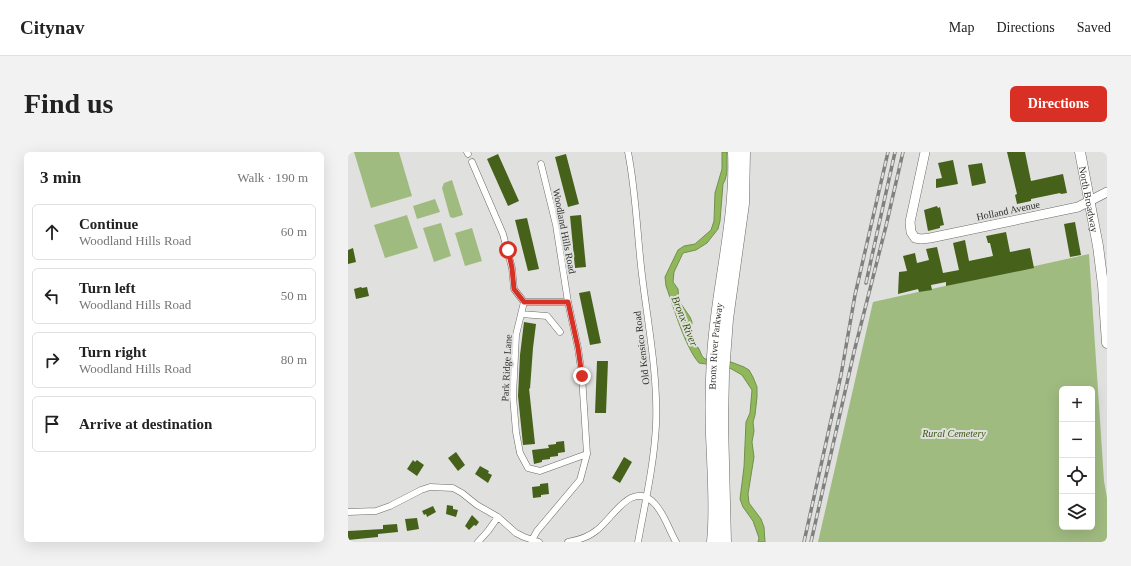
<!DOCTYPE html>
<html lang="en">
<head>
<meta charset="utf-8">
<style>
  :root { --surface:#fff; --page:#f2f2f2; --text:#222; --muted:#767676; --line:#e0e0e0; --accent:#d93025 }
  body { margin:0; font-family:Georgia,serif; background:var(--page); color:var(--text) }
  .controls { position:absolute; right:12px; bottom:12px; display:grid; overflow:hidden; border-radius:6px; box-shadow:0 4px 16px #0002 }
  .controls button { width:36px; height:36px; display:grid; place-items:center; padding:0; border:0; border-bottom:1px solid var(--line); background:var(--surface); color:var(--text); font:20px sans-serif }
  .stop { position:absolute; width:12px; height:12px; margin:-9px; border:3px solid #d93025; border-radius:50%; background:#fff }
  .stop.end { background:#d93025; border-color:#fff; box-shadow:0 1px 4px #0008 }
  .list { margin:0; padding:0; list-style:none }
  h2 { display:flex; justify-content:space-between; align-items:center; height:52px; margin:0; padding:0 16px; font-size:17px }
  h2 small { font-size:13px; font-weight:400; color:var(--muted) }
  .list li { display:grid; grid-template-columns:26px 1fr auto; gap:12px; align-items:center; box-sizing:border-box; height:56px; margin:0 8px 8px; padding:0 8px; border:1px solid var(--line); border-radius:6px }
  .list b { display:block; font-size:15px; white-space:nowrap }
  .list p { margin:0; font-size:13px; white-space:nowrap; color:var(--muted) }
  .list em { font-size:13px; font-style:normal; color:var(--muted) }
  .icon { flex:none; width:22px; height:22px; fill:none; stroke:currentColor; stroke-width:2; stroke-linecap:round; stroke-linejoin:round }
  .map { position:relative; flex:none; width:759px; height:390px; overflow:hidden; border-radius:6px }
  header { display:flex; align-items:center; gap:24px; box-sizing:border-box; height:56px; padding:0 20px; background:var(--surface); border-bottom:1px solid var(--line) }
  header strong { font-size:19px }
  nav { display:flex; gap:22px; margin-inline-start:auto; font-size:14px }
  .intro { display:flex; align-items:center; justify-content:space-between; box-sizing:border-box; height:96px; padding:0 24px }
  h1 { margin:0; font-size:28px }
  .button { padding:10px 18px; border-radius:6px; background:var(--accent); color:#fff; font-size:14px; font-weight:700 }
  main { display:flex; gap:24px; padding:0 24px }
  aside { flex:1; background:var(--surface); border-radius:6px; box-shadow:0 4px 16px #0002 }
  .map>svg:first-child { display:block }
  .green { fill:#a0bb80; fill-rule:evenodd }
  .water { fill:#90b85b; stroke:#738f4e }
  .building { fill:#46621a }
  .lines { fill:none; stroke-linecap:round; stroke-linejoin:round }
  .street-casing { stroke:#6a6b68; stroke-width:7 }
  .secondary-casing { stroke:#6a6b68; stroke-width:10 }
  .primary-casing { stroke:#6a6b68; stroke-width:11 }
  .highway-casing { stroke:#6a6b68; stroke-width:13 }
  .street { stroke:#fff; stroke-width:6 }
  .secondary { stroke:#fff; stroke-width:9 }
  .primary { stroke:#fff; stroke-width:10 }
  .highway { stroke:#fff; stroke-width:12 }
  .rail-casing { stroke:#80817f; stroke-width:3.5 }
  .rail { stroke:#e0e1de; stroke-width:2; stroke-dasharray:6; stroke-linecap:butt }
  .route { stroke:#d93025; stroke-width:5 }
  .labels { text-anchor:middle; stroke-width:4; stroke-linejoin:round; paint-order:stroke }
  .street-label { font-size:10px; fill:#30302f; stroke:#e0e1de }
  .park-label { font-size:10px; font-style:italic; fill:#3b5513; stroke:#e0e1de }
  .water-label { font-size:11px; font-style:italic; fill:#37500d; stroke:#e0e1de }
</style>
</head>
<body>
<header>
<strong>Citynav</strong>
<nav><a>Map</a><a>Directions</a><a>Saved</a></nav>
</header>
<div class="intro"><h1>Find us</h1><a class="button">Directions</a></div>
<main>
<aside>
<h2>3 min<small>Walk · 190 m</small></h2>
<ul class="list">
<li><svg class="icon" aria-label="ahead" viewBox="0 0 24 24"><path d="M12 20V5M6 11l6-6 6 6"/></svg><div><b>Continue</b><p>Woodland Hills Road</p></div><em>60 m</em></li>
<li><svg class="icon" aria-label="left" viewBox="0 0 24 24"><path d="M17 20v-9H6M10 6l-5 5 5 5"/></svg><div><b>Turn left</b><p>Woodland Hills Road</p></div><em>50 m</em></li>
<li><svg class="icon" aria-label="right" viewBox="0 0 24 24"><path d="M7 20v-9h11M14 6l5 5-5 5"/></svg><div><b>Turn right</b><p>Woodland Hills Road</p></div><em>80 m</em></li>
<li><svg class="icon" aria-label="arrive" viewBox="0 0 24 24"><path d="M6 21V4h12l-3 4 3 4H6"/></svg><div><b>Arrive at destination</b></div></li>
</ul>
</aside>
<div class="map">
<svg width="759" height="390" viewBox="0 0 759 390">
  <rect width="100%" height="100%" fill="#e0e1de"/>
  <path class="green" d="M6,0h45l13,44 -41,12z
    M104,28l11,35 -10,3 -3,-1 -8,-29 2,-5z
    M87,47l5,13 -23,7 -4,-13z
    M59,63l11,33 -33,10 -11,-33z
    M93,71l10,33 -17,6 -11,-34z
    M124,76l10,33 -17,5 -10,-33z
    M741,102l15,227 3,17v44h-289l55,-240zM714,237h30v138h-30z"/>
  <path class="water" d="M374,0h5c-1,10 2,23 -4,32l-3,37 -2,8 -11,14 -11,7 -13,3 -9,19 -1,10 5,7 1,12 11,16 2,5 -1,9 6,15 2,3 3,7 3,3 26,3 13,5 5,3 4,7 4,10v10l-2,18 -2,7 1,9 -2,11 2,15 -6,37 1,9 12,16 3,8 1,15h-7l1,-4 -6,-17 -10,-14 -3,-8 4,-32 2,-45 4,-9 2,-23 -10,-15 -14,-8 -29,-4c-14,-16 -25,-55 -33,-77l-1,-9 13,-27 6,-4 11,-2 16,-14 3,-9 1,-28 7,-24z"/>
  <path class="building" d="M659,0h18l6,29 32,-7 4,19 -6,1 -1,-1 -29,6v2l-14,3 -2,-9 2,-1z
    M150,2l21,47 -11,5 -21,-47z
    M218,2l13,50 -11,3 -13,-50z
    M605,8l5,24 -22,4v-9l6,-1 -4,-15z
    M634,11l4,20 -14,3 -4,-21z
    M589,54l1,2 2,-1 4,18 -4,1v2l-12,3 -4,-21z
    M233,63l5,52 -11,1 -5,-52z
    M179,66l12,51 -11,2 -13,-51z
    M727,70l6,33 -11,2 -6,-33z
    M658,80l4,20 20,-4 4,20 -88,18v-4l-15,3 1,5 -13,2 -1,-3 -20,5 1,-22 8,-1 -4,-15 12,-3 2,10 12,-3 -3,-11 11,-2 6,26 16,-3 -6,-27 12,-3 4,21 24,-5 -3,-13h-2l-2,-7z
    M5,96l3,14 -8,2v-14z
    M13,135l1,1 5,-1 2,9 -13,3 -2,-10z
    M242,139l11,52 -11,2 -11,-52z
    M176,170l12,2 -3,24 -3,41 -1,-1 6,56 -12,1 -5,-49 2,-41z
    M249,209h11l-2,52h-11z
    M216,289l1,11 -7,1v3l-8,1v2l-8,1v2l-8,2 -2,-14 17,-2 -1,-3 8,-1v-2z
    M108,300l9,13 -7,6 -10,-13z
    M276,305l8,5 -12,21 -8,-5z
    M65,308l2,2 2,-2 7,5 -7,11 -10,-7z
    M132,314l9,5 -1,2 4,2 -4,8 -13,-9z
    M200,331l1,11 -8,1v2l-8,1 -1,-11 8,-1v-2z
    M99,353l6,1v3l5,1 -2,7 -10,-3z
    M85,354l3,6 -9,5 -1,-3 -2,1 -2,-4z
    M124,363l7,7 -3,4 -2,-1 -5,5 -4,-4z
    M69,366l2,11 -12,2 -2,-12z
    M49,372l1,8 -20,2v3l-30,3v-9l35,-2v-4z"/>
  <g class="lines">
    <defs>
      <path id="street" d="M119,0l1,2
        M280,0c8,40 9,82 14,123 6,50 16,100 14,150 -2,40 -11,78 -18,117
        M124,10l31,72 9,34 2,21 10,13h44
        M176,150l-8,33 -3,61 3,36 4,21 8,15 12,3 47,-17
        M173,162l26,2 13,16
        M0,360l28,-1 14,-5 31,-16 9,-3 23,1 9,5 15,12 21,12 18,16 8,4 15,5
        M184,388l5,-9 43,-51 7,-26 -5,-78 -4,-28 -10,-46 -12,-77 -15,-61
        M130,390l10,-11 10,-14
        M220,390c11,-2 21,-5 29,-12 16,-12 35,-51 58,-26 10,11 14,26 21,38"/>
      <path id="secondary" d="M577,0l-15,70 1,10 4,6 6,1 9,-1 148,-31 29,-15"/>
      <g id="primary">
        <path id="s1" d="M732,0l18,94 5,39 4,58"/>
      </g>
      <g id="highway">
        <path id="s2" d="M365,390c3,-28 1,-57 0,-85 -2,-33 -2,-67 0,-100 4,-69 24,-136 21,-205"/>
        <path d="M377,390l-3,-119 1,-50 4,-54 16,-115 1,-52"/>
      </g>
    </defs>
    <use href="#street" class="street-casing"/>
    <use href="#secondary" class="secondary-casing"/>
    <use href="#primary" class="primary-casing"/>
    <use href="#highway" class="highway-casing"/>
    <use href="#street" class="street"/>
    <use href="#secondary" class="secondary"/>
    <use href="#primary" class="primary"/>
    <use href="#highway" class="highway"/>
    <defs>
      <path id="rail" d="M518,131l29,-131
        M456,390l37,-167 14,-80 33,-143
        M463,390l43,-190 32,-126 17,-74"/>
    </defs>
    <use href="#rail" class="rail-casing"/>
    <use href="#rail" class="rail"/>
  </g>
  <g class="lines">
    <path class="route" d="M160,98l4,18 2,21 10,13h44l10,46 4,28"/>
  </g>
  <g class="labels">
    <g class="street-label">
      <text dy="4" stroke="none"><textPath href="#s1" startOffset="48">North Broadway</textPath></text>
      <text transform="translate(660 58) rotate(-12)" y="4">Holland Avenue</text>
      <text transform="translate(217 79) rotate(79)" y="4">Woodland Hills Road</text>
      <text dy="4" stroke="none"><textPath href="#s2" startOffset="196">Bronx River Parkway</textPath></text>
      <text transform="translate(293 196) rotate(-97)" y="4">Old Kensico Road</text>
      <text transform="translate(158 216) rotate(-87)" y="4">Park Ridge Lane</text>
    </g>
    <g class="park-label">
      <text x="606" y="285">Rural Cemetery</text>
    </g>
    <g class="water-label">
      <text transform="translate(337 169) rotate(68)" y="4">Bronx River</text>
    </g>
  </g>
</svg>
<div class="controls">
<button>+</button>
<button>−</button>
<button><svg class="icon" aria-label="locate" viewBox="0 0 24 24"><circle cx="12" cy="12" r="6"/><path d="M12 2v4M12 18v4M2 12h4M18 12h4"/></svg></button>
<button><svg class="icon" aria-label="layers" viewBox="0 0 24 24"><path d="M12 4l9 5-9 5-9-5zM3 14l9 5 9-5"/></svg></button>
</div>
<div class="stop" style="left:160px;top:98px"></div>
<div class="stop end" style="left:234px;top:224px"></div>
</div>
</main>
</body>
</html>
